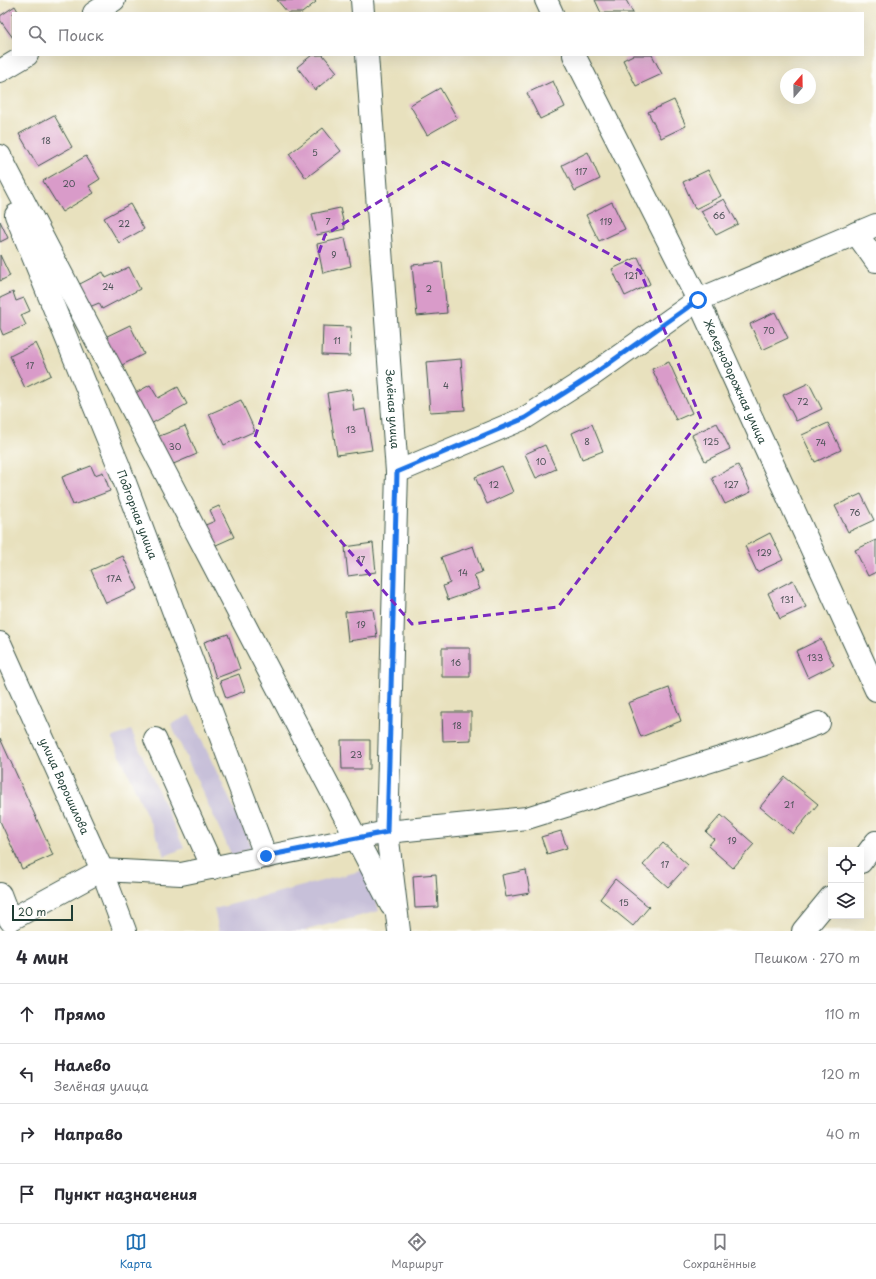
<!DOCTYPE html>
<html lang="ru">
<head>
<meta charset="utf-8">
<style>
  :root { --surface:#fff; --page:#f7f7f7; --text:#2b2b33; --muted:#7c7c81; --line:#e1e1e2; --accent:#1f6fb2 }
  body { margin:0; font-family:"Playpen Sans",sans-serif; background:var(--page); color:var(--text) }
  .controls { position:absolute; right:12px; bottom:12px; display:grid; overflow:hidden; border-radius:0px; box-shadow:0 4px 16px #0002 }
  .controls button { width:36px; height:36px; display:grid; place-items:center; padding:0; border:0; border-bottom:1px solid var(--line); background:var(--surface); color:var(--text); font:20px sans-serif }
  .compass { position:absolute; left:780px; top:68px; width:36px; height:36px; border-radius:50%; background:var(--surface); box-shadow:0 4px 16px #0002; rotate:20deg }
  .scale { position:absolute; left:12px; bottom:10px; width:61px; box-sizing:border-box; padding-left:4px; border:2px solid #1f3d34; border-top:0; font-size:11px; line-height:14px; white-space:nowrap; color:#1f3d34; -webkit-text-stroke:3px #fdfcf7; paint-order:stroke }
  .stop { position:absolute; width:12px; height:12px; margin:-9px; border:3px solid #1a73e8; border-radius:50%; background:#fff }
  .stop.end { background:#1a73e8; border-color:#fff; box-shadow:0 1px 4px #0008 }
  .list { margin:0; padding:0; list-style:none }
  h2 { display:flex; justify-content:space-between; align-items:center; height:52px; margin:0; padding:0 16px; font-size:17px }
  h2 small { font-size:13px; font-weight:400; color:var(--muted) }
  .list li { display:grid; grid-template-columns:26px 1fr auto; gap:12px; align-items:center; box-sizing:border-box; height:60px; padding:0 16px; border-top:1px solid var(--line) }
  .list b { display:block; font-size:15px; white-space:nowrap }
  .list p { margin:0; font-size:13px; white-space:nowrap; color:var(--muted) }
  .list em { font-size:13px; font-style:normal; color:var(--muted) }
  .icon { flex:none; width:22px; height:22px; fill:none; stroke:currentColor; stroke-width:2; stroke-linecap:round; stroke-linejoin:round }
  .map { position:relative; flex:none; width:876px; height:931px; overflow:hidden }
  .search { position:absolute; background:var(--surface); box-shadow:0 4px 16px #0002; left:12px; right:12px; top:12px; height:44px; display:flex; align-items:center; gap:10px; box-sizing:border-box; padding:0 14px; border-radius:0px; color:var(--muted); font-size:15px }
  .sheet { height:292px; background:var(--surface) }
  nav { display:flex; justify-content:space-around; align-items:center; box-sizing:border-box; height:56px; border-top:1px solid var(--line); background:var(--surface); font-size:11px; color:var(--muted) }
  nav a { display:grid; justify-items:center; gap:2px }
  nav .on { color:var(--accent) }
  .map>svg:first-child { display:block }
  .industrial { fill:#c7c0d9 }
  .building { fill:#d99bc9 }
  .lines { fill:none; stroke-linecap:round; stroke-linejoin:round }
  .minor-casing { stroke:#3d5649; stroke-width:24 }
  .minor { stroke:#fff; stroke-width:22 }
  .route { stroke:#1a73e8; stroke-width:5 }
  .marked { fill:none; stroke:#7b2cbf; stroke-width:3; stroke-dasharray:8 5; stroke-linejoin:round }
  .labels { text-anchor:middle; stroke-width:3; stroke-linejoin:round; paint-order:stroke }
  .number-label { font-size:9px; fill:#4e5459 }
  .street-label { font-size:11px; fill:#1f3d34; stroke:#fdfcf7 }
</style>
</head>
<body>
<div class="map">
<svg width="876" height="931" viewBox="0 0 876 931">
  <rect width="100%" height="100%" fill="#fdfcf7"/>
  <filter id="ink" filterUnits="userSpaceOnUse"><feTurbulence type="fractalNoise" baseFrequency=".025" numOctaves="2"/><feDisplacementMap in="SourceGraphic" scale="8" xChannelSelector="R" yChannelSelector="G"/><feConvolveMatrix kernelMatrix="1 2 1 2 8 2 1 2 1" color-interpolation-filters="sRGB"/></filter>
  <filter id="wash" filterUnits="userSpaceOnUse"><feTurbulence type="fractalNoise" baseFrequency=".012" numOctaves="4" result="noise"/><feDisplacementMap in="SourceGraphic" scale="16" xChannelSelector="R" yChannelSelector="G"/><feGaussianBlur stdDeviation="0.9" result="paint"/><feColorMatrix in="noise" values="0 0 0 0 0 0 0 0 0 0 0 0 0 0 0 0 0 1.4 0 .05"/><feComposite in="paint" operator="in"/></filter>
  <g filter="url(#wash)">
    <rect width="100%" height="100%" fill="#e8e1be"/>
    <path class="industrial" d="M190,715l62,132 -20,9 -61,-132z
      M131,730l53,118 -19,8 -53,-118z
      M368,869l11,42 -76,20h-84l-5,-22z"/>
    <g id="blocks">
      <path class="building" d="M277,0h37l2,2 -14,11h-14z
        M595,0h31l7,13h-32z
        M15,6l4,7h-6v25l-13,-18v-4z
        M312,55h11l14,17 -22,18 -18,-23z
        M633,55h19l10,19 -26,12 -13,-26z
        M553,81l12,26 -25,12 -13,-26z
        M440,88l17,30 -30,17 -17,-30z
        M674,100l12,26 -25,12 -13,-26z
        M54,115l18,32 -34,19 -19,-32z
        M323,128l18,23 -35,27 -17,-24z
        M588,152l12,27 -25,12 -13,-26z
        M86,156l14,23 -11,7 5,7 -32,19 -19,-31z
        M708,170l13,26 -26,13 -12,-27z
        M724,199l14,25 -22,11 -15,-24z
        M612,202l13,27 -26,12 -13,-26z
        M130,204l14,25 -25,14 -15,-25z
        M340,208l5,21 -28,6 -5,-21z
        M0,221l8,17 -8,4z
        M345,238l6,28 -28,7 -6,-29z
        M0,255l10,21 -10,5z
        M638,257l12,27 -25,12 -13,-27z
        M442,262l5,51 -30,3 -5,-51z
        M129,267l11,22 -38,20 -3,-6 -12,5 -11,-22 27,-14 3,6z
        M13,292l3,9 8,-3 6,13 -9,4 5,10 -23,10 -3,-7v-30z
        M775,312l13,26 -26,12 -12,-26z
        M130,325l14,29 -28,14 -15,-29z
        M323,326l28,1 -1,29 -28,-1z
        M36,343l15,32 -26,13 -15,-32z
        M461,359l4,51 -35,2 -4,-50z
        M669,362l23,51 -16,7 -24,-51z
        M809,383l13,26 -26,12 -13,-26z
        M150,385l8,13 20,-11 9,17 -40,22 -17,-30z
        M351,389l3,22 11,-2 7,41 -35,5 -10,-62z
        M241,400l14,31 -31,14 -15,-31z
        M717,423l13,26 -25,12 -13,-26z
        M828,423l13,27 -26,12 -13,-27z
        M592,424l11,27 -21,8 -10,-26z
        M185,426l12,28 -33,14 -12,-29z
        M545,445l11,24 -20,9 -11,-24z
        M738,465l13,27 -26,12 -13,-26z
        M91,466l4,9 8,-3 7,19 -37,14 -11,-28z
        M502,466l11,26 -26,12 -12,-27z
        M861,494l13,26 -26,12 -13,-26z
        M219,506l15,31 -29,13 -9,-21 19,-8 -5,-11z
        M770,533l13,27 -26,12 -12,-26z
        M876,540v32l-8,4 -13,-26z
        M373,543l3,29 -28,4 -3,-29z
        M473,546l9,26 -8,3 6,14 -32,11 -5,-14 7,-3 -9,-26z
        M123,556l15,33 -32,14 -15,-33z
        M793,580l13,27 -26,12 -12,-26z
        M373,609l4,28 -29,4 -3,-29z
        M228,634l12,35 -24,9 -12,-36z
        M821,639l13,26 -26,13 -12,-27z
        M442,648h28v29h-28z
        M239,674l6,17 -19,7 -6,-17z
        M669,688l12,33 -40,16 -13,-34z
        M442,712h29v28l-28,1z
        M0,738l53,117 -31,14 -22,-48z
        M341,740h29v29h-28z
        M785,777l33,27 -25,30 -33,-27z
        M721,815l33,29 -21,24 -25,-22 6,-7 -8,-7z
        M561,831l6,17 -20,6 -6,-17z
        M663,843l25,22 -20,22 -25,-22z
        M526,870l4,23 -24,4 -4,-22z
        M436,874l2,33 -23,1 -2,-32z
        M615,879l34,28 -16,19 -33,-27z"/>
    </g>
  </g>
  <g filter="url(#ink)">
    <use href="#blocks" fill-opacity="0" stroke="#3d5649" stroke-width="1"/>
    <g class="lines">
      <defs>
        <g id="minor">
          <path d="M362,0l1,13"/>
          <path d="M546,0l6,13"/>
          <path d="M94,13l20,-13"/>
          <path id="s1" d="M367,55l30,417 -10,360 12,99"/>
          <path id="s2" d="M574,55l124,245 178,390"/>
          <path d="M0,71l27,-16"/>
          <path d="M0,156l391,749"/>
          <path id="s3" d="M16,215l102,249 148,393"/>
          <path d="M856,233l20,28"/>
          <path d="M397,472l128,-54 66,-42 107,-76 178,-75"/>
          <path id="s4" d="M0,643l102,227 23,61"/>
          <path d="M155,739l58,129"/>
          <path d="M861,862l15,-20"/>
          <path d="M0,894l10,26 92,-50 79,4 206,-42 140,-14 235,-73 57,-22"/>
          <path d="M803,931l28,-34"/>
        </g>
      </defs>
      <use href="#minor" class="minor-casing"/>
      <use href="#minor" class="minor"/>
    </g>
  </g>
  <g class="lines" filter="url(#ink)">
    <path class="route" d="M266,856l121,-24 10,-360 128,-54 66,-42 107,-76"/>
  </g>
  <path class="marked" d="M443,162l197,109 61,148 -143,188 -146,17 -158,-184 71,-205z"/>
  <g class="labels">
    <g class="number-label">
      <text x="46" y="144">18</text>
      <text x="315" y="156">5</text>
      <text x="581" y="175">117</text>
      <text x="69" y="187">20</text>
      <text x="719" y="219">66</text>
      <text x="328" y="225">7</text>
      <text x="606" y="225">119</text>
      <text x="124" y="227">22</text>
      <text x="334" y="258">9</text>
      <text x="631" y="279">121</text>
      <text x="108" y="290">24</text>
      <text x="429" y="292">2</text>
      <text x="769" y="334">70</text>
      <text x="337" y="344">11</text>
      <text x="30" y="369">17</text>
      <text x="446" y="389">4</text>
      <text x="803" y="405">72</text>
      <text x="351" y="433">13</text>
      <text x="587" y="445">8</text>
      <text x="711" y="445">125</text>
      <text x="821" y="446">74</text>
      <text x="175" y="450">30</text>
      <text x="541" y="465">10</text>
      <text x="494" y="488">12</text>
      <text x="731" y="488">127</text>
      <text x="855" y="516">76</text>
      <text x="764" y="556">129</text>
      <text x="361" y="563">17</text>
      <text x="463" y="576">14</text>
      <text x="114" y="582">17А</text>
      <text x="787" y="603">131</text>
      <text x="361" y="628">19</text>
      <text x="815" y="661">133</text>
      <text x="456" y="666">16</text>
      <text x="457" y="729">18</text>
      <text x="356" y="758">23</text>
      <text x="789" y="808">21</text>
      <text x="732" y="844">19</text>
      <text x="665" y="868">17</text>
      <text x="624" y="906">15</text>
    </g>
    <g class="street-label">
      <text dy="4" stroke="none"><textPath href="#s2" startOffset="364">Железнодорожная улица</textPath></text>
      <text dy="4" stroke="none"><textPath href="#s1" startOffset="355">Зелёная улица</textPath></text>
      <text dy="4" stroke="none"><textPath href="#s3" startOffset="323">Подгорная улица</textPath></text>
      <text dy="4" stroke="none"><textPath href="#s4" startOffset="157">улица Ворошилова</textPath></text>
    </g>
  </g>
</svg>
<div class="controls">
<button><svg class="icon" aria-label="locate" viewBox="0 0 24 24"><circle cx="12" cy="12" r="6"/><path d="M12 2v4M12 18v4M2 12h4M18 12h4"/></svg></button>
<button><svg class="icon" aria-label="layers" viewBox="0 0 24 24"><path d="M12 4l9 5-9 5-9-5zM3 14l9 5 9-5"/></svg></button>
</div>
<svg class="compass" viewBox="-18 -18 36 36"><path d="M0-13l5 13h-10z" fill="#e53935"/><path d="M0 13l5-13h-10z" fill="#7c7c81"/></svg>
<div class="scale">20 m</div>
<div class="stop" style="left:698px;top:300px"></div>
<div class="stop end" style="left:266px;top:856px"></div>
<div class="search"><svg class="icon" aria-label="search" viewBox="0 0 24 24"><circle cx="10" cy="10" r="6"/><path d="M15 15l6 6"/></svg>Поиск</div>
</div>
<section class="sheet">
<h2>4 мин<small>Пешком · 270 m</small></h2>
<ul class="list">
<li><svg class="icon" aria-label="ahead" viewBox="0 0 24 24"><path d="M12 20V5M6 11l6-6 6 6"/></svg><div><b>Прямо</b></div><em>110 m</em></li>
<li><svg class="icon" aria-label="left" viewBox="0 0 24 24"><path d="M17 20v-9H6M10 6l-5 5 5 5"/></svg><div><b>Налево</b><p>Зелёная улица</p></div><em>120 m</em></li>
<li><svg class="icon" aria-label="right" viewBox="0 0 24 24"><path d="M7 20v-9h11M14 6l5 5-5 5"/></svg><div><b>Направо</b></div><em>40 m</em></li>
<li><svg class="icon" aria-label="arrive" viewBox="0 0 24 24"><path d="M6 21V4h12l-3 4 3 4H6"/></svg><div><b>Пункт назначения</b></div></li>
</ul>
</section>
<nav>
<a class="on"><svg class="icon" aria-label="map" viewBox="0 0 24 24"><path d="M3 6l6-2 6 2 6-2v14l-6 2-6-2-6 2zM9 4v14M15 6v14"/></svg>Карта</a>
<a><svg class="icon" aria-label="directions" viewBox="0 0 24 24"><path d="M12 3l9 9-9 9-9-9zM9 14v-3h6M13 9l2 2-2 2"/></svg>Маршрут</a>
<a><svg class="icon" aria-label="saved" viewBox="0 0 24 24"><path d="M7 4h10v16l-5-4-5 4z"/></svg>Сохранённые</a>
</nav>
</body>
</html>
